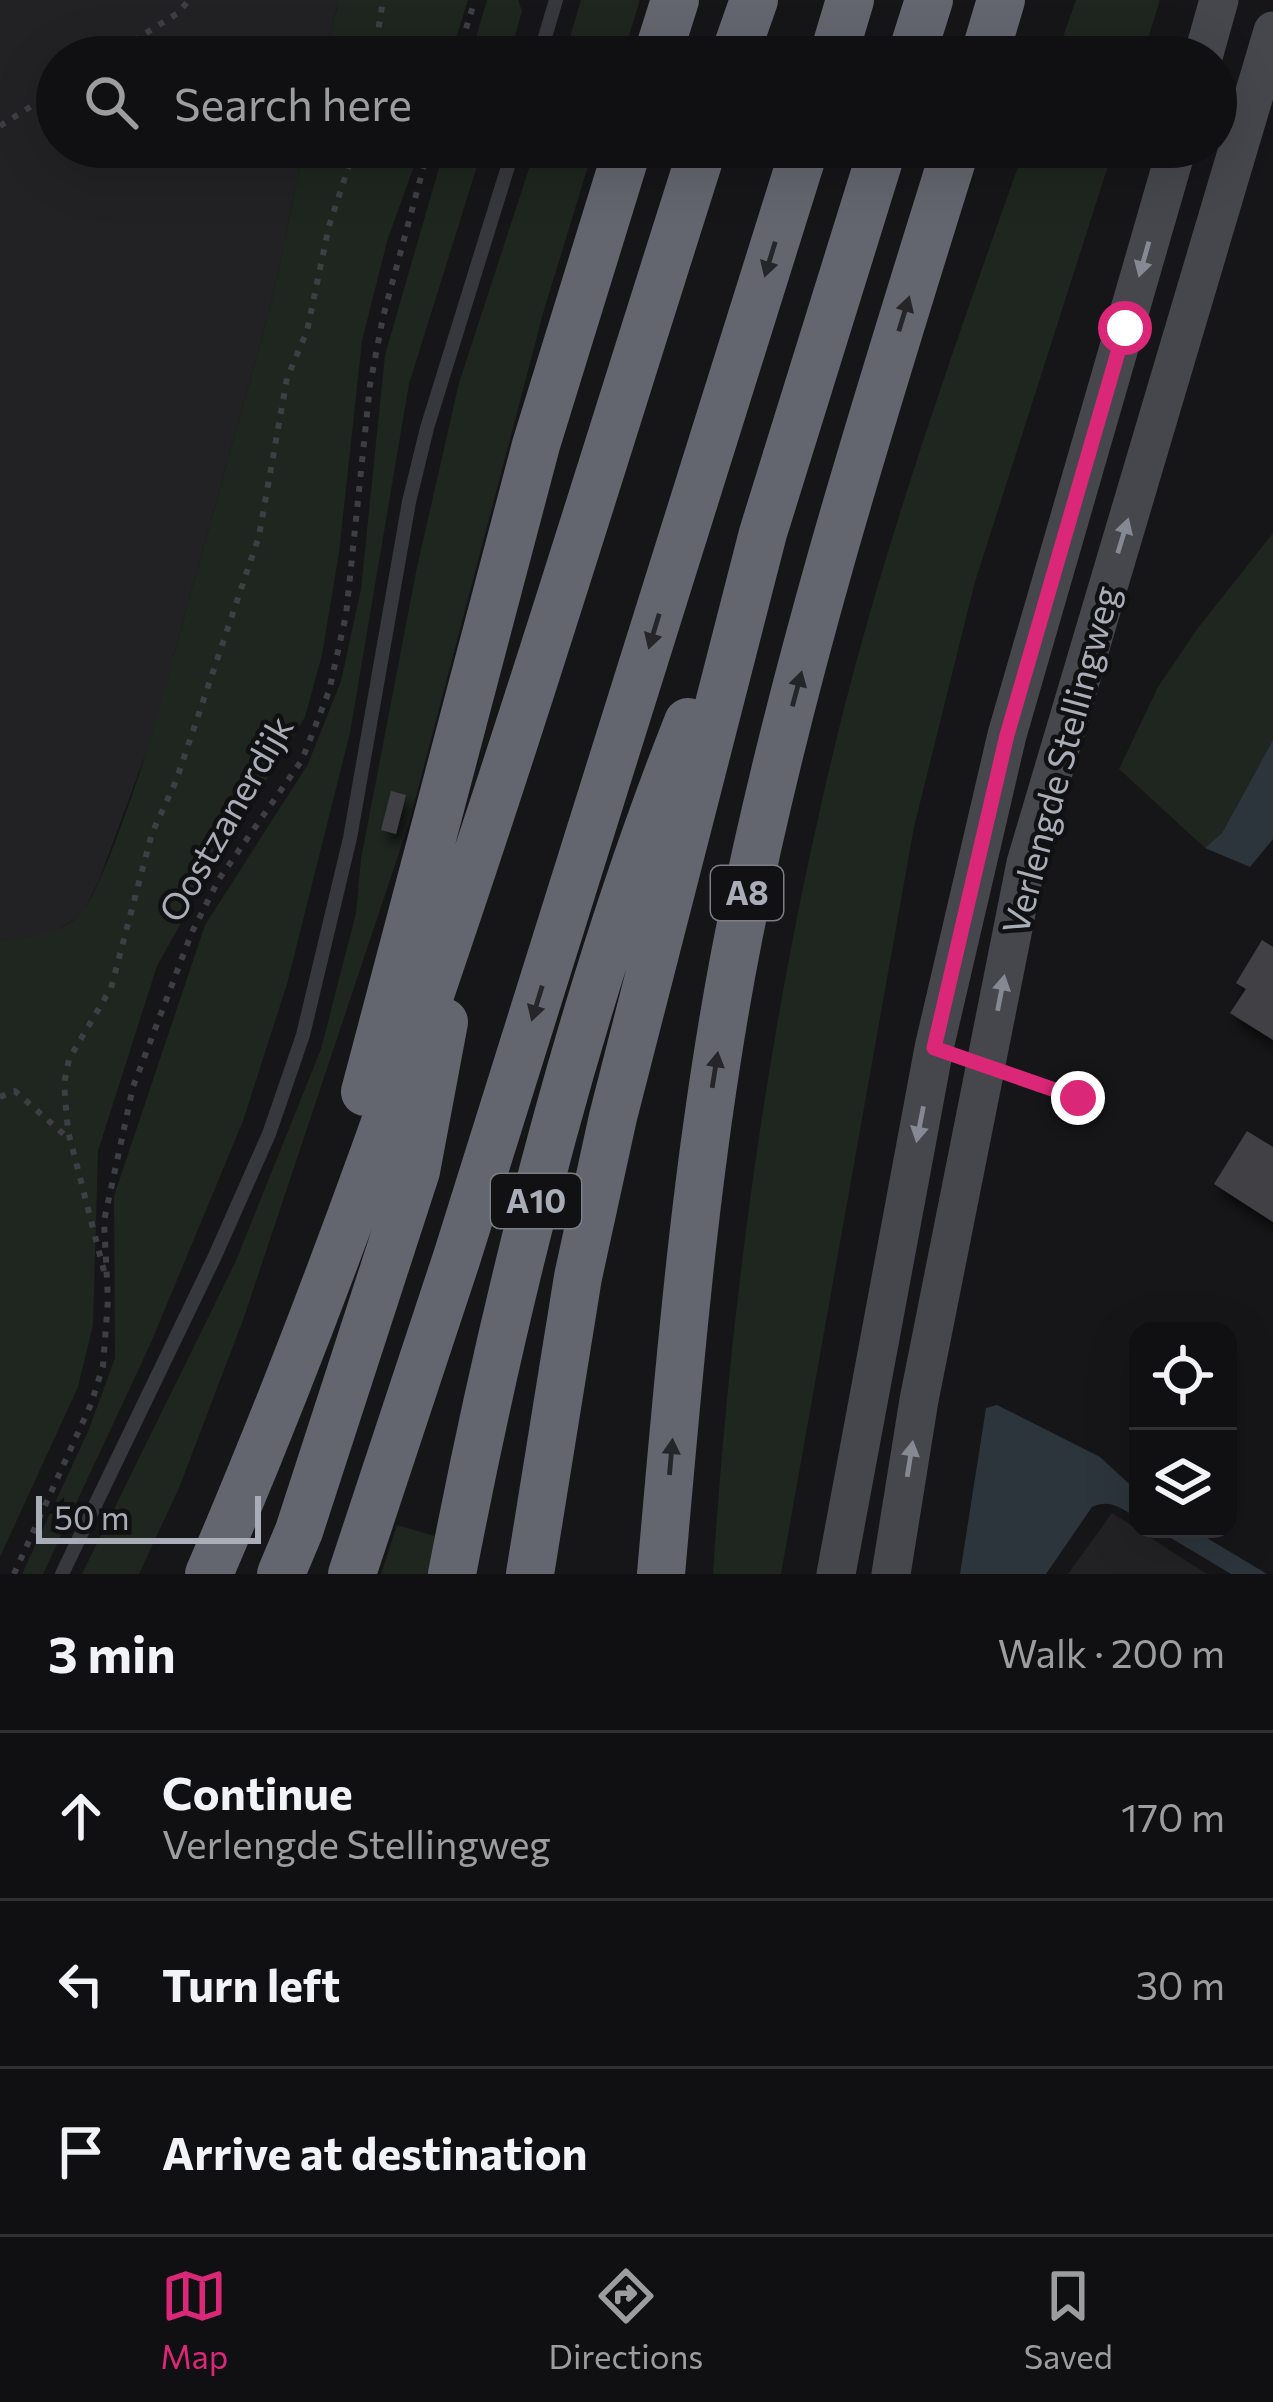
<!DOCTYPE html>
<html lang="en">
<head>
<meta charset="utf-8">
<style>
  :root { --surface:#101012; --page:#19191b; --text:#f1f3f6; --muted:#9c9d9f; --line:#303032; --accent:#db2777 }
  body { margin:0; font-family:Commissioner,sans-serif; background:var(--page); color:var(--text) }
  .controls { position:absolute; right:36px; bottom:36px; display:grid; overflow:hidden; border-radius:24px; box-shadow:0 12px 48px #0002 }
  .controls button { width:108px; height:108px; display:grid; place-items:center; padding:0; border:0; border-bottom:3px solid var(--line); background:var(--surface); color:var(--text); font:60px sans-serif }
  .scale { position:absolute; left:36px; bottom:30px; width:225px; box-sizing:border-box; padding-left:12px; border:6px solid #a8adb8; border-top:0; font-size:33px; line-height:42px; white-space:nowrap; color:#a8adb8; -webkit-text-stroke:9px #111113; paint-order:stroke }
  .stop { position:absolute; width:36px; height:36px; margin:-27px; border:9px solid #db2777; border-radius:50%; background:#fff }
  .stop.end { background:#db2777; border-color:#fff; box-shadow:0 3px 12px #0008 }
  .list { margin:0; padding:0; list-style:none }
  h2 { display:flex; justify-content:space-between; align-items:center; height:156px; margin:0; padding:0 48px; font-size:51px }
  h2 small { font-size:39px; font-weight:400; color:var(--muted) }
  .list li { display:grid; grid-template-columns:78px 1fr auto; gap:36px; align-items:center; box-sizing:border-box; height:168px; padding:0 48px; border-top:3px solid var(--line) }
  .list b { display:block; font-size:45px; white-space:nowrap }
  .list p { margin:0; font-size:39px; white-space:nowrap; color:var(--muted) }
  .list em { font-size:39px; font-style:normal; color:var(--muted) }
  .icon { flex:none; width:66px; height:66px; fill:none; stroke:currentColor; stroke-width:2; stroke-linecap:round; stroke-linejoin:round }
  .map { position:relative; flex:none; width:1273px; height:1574px; overflow:hidden }
  .search { position:absolute; background:var(--surface); box-shadow:0 12px 48px #0002; left:36px; right:36px; top:36px; height:132px; display:flex; align-items:center; gap:30px; box-sizing:border-box; padding:0 42px; border-radius:66px; color:var(--muted); font-size:45px }
  .sheet { height:660px; background:var(--surface) }
  nav { display:flex; justify-content:space-around; align-items:center; box-sizing:border-box; height:168px; border-top:3px solid var(--line); background:var(--surface); font-size:33px; color:var(--muted) }
  nav a { display:grid; justify-items:center; gap:6px }
  nav .on { color:var(--accent) }
  .map>svg:first-child { display:block }
  .built { fill:#222225 }
  .green { fill:#1e261f }
  .water { fill:#2c353c }
  .building { fill:#404145; filter:url(#shadow) }
  .lines { fill:none; stroke-linecap:round; stroke-linejoin:round }
  .path { stroke:#3d3f44; stroke-width:6; stroke-dasharray:6 9; stroke-linecap:butt }
  .service { stroke:#37383d; stroke-width:14 }
  .secondary { stroke:#45474d; stroke-width:39 }
  .motorway { stroke:#63666e; stroke-width:48 }
  .oneway { fill:#26262a }
  .oneway2 { fill:#858993 }
  .route { stroke:#db2777; stroke-width:15 }
  .labels { text-anchor:middle; stroke-width:9; stroke-linejoin:round; paint-order:stroke }
  .shield { fill:#111113; stroke:#7b7e86; stroke-width:3 }
  .shield-label { font-size:33px; font-weight:bold; fill:#a8adb8 }
  .street-label { font-size:36px; fill:#a8adb8; stroke:#111113 }
</style>
</head>
<body>
<div class="map">
<svg width="1273" height="1574" viewBox="0 0 1273 1574">
  <defs>
    <filter id="shadow"><feDropShadow dx="5.5" dy="10" stdDeviation="6" flood-color="#0009"/></filter>
  </defs>
  <rect width="100%" height="100%" fill="#161618"/>
  <path class="built" d="M0,0h339l-14,57h-268v90h247l-32,154 -99,357 -8,43 -65,177 -18,37 -33,20 -49,6z
    M1112,1513l95,61h-139z"/>
  <path class="green" d="M339,0h129l-18,57h-125z
    M487,0h31l4,11 -13,46h-39z
    M581,0h59l-18,57h-58z
    M1076,0h84l-18,57h-86z
    M304,147h117l-33,91 -26,103 -23,212 -17,102 -17,62 -94,152 -54,97 -59,185 -5,174 -15,62 -78,170v-616c28,-4 55,-5 78,-24 25,-20 88,-220 95,-259l99,-357z
    M445,147h38l-74,237 -59,349 -63,251 -44,137 -93,224 -107,229h-21l67,-145 26,-71 -1,-162 91,-271 103,-161 33,-83 20,-92 24,-234z
    M536,147h58l-50,163 -135,513 -166,497 -64,168 -40,86h-57l153,-311 86,-214 35,-136 5,-54 56,-292 42,-184z
    M1025,147h89l-139,435 -61,245 -133,747h-68c18,-281 57,-563 124,-837 49,-201 119,-395 188,-590z
    M1273,533v207l-51,93 -17,15 -86,-79 39,-82 40,-59z
    M397,1525l38,11 -7,38h-47z"/>
  <path class="water" d="M1273,740v99l-23,28 -45,-19 17,-15z
    M997,1405l103,52 38,35v26c-16,-9 -28,-20 -46,-11l-46,67h-86l26,-166z
    M1156,1529h36l75,45h-36z"/>
  <path class="building" d="M391,791l15,4 -10,39 -15,-4z
    M1262,940l11,7v93l-43,-27 16,-24 -10,-6z
    M1247,1131l26,16v75l-59,-38z"/>
  <g class="lines">
    <path class="path" d="M108,57l70,-44 11,-13
      M374,57l9,-57
      M457,57l18,-57
      M0,126l57,-36
      M0,1097l15,-6 54,48
      M104,1271l-36,-140 -4,-47 5,-25 42,-71 41,-155 24,-52 83,-245 28,-158 20,-47 22,-105 26,-79
      M14,1574l77,-170 12,-38 5,-66 -4,-79 29,-134 59,-155 27,-53 83,-119 27,-69 17,-76 24,-230 13,-68 46,-170"/>
    <path class="service" d="M539,57l17,-57
      M936,1049l143,49
      M62,1574l153,-318 54,-122 34,-99 47,-197 59,-336 18,-74 87,-281"/>
    <path class="secondary" d="M1203,57l16,-57
      M836,1574l98,-526 73,-313 170,-588
      M891,1574l28,-174 107,-537 247,-832"/>
    <path class="motorway" d="M657,57l18,-57
      M734,57l20,-57
      M833,57l17,-57
      M911,57l18,-57
      M984,57l17,-57
      M365,1092l171,-647 92,-298
      M209,1574c199,-463 341,-948 494,-1427
      M281,1574l18,-43 117,-360 28,-149
      M352,1574l105,-317 348,-1110
      M452,1574c55,-285 129,-582 236,-852
      M530,1574l48,-297 35,-160 150,-584 120,-386
      M661,1574c19,-215 36,-428 78,-640 53,-266 136,-527 217,-787"/>
  </g>
  <defs><path id="oneway-solid" d="M-6-.8H1V-3.2L6.5 0L1 3.2V.8H-6Z" transform="scale(3)"/></defs>
  <g class="oneway">
    <use href="#oneway-solid" transform="translate(770 259) rotate(107)"/>
    <use href="#oneway-solid" transform="translate(904 314) rotate(-73)"/>
    <use href="#oneway-solid" transform="translate(654 631) rotate(107)"/>
    <use href="#oneway-solid" transform="translate(797 689) rotate(-75)"/>
    <use href="#oneway-solid" transform="translate(537 1003) rotate(107)"/>
    <use href="#oneway-solid" transform="translate(715 1070) rotate(-81)"/>
    <use href="#oneway-solid" transform="translate(671 1457) rotate(-85)"/>
  </g>
  <g class="oneway2">
    <use href="#oneway-solid" transform="translate(1144 259) rotate(106)"/>
    <use href="#oneway-solid" transform="translate(1123 536) rotate(-73)"/>
    <use href="#oneway-solid" transform="translate(1001 993) rotate(-79)"/>
    <use href="#oneway-solid" transform="translate(920 1124) rotate(101)"/>
    <use href="#oneway-solid" transform="translate(910 1459) rotate(-81)"/>
  </g>
  <g class="lines">
    <path class="route" d="M1078,1098l-144,-50 73,-313 118,-407"/>
  </g>
  <g class="labels">
    <g class="shield">
      <rect x="711" y="866" width="72" height="54" rx="9"/>
      <rect x="491" y="1174" width="90" height="54" rx="9"/>
    </g>
    <g class="shield-label">
      <text x="747" y="905">A8</text>
      <text x="536" y="1213">A10</text>
    </g>
    <g class="street-label">
      <text transform="translate(1061 760) rotate(-75)" y="13">Verlengde Stellingweg</text>
      <text transform="translate(226 819) rotate(-60)" y="13">Oostzanerdijk</text>
    </g>
  </g>
</svg>
<div class="controls">
<button><svg class="icon" aria-label="locate" viewBox="0 0 24 24"><circle cx="12" cy="12" r="6"/><path d="M12 2v4M12 18v4M2 12h4M18 12h4"/></svg></button>
<button><svg class="icon" aria-label="layers" viewBox="0 0 24 24"><path d="M12 4l9 5-9 5-9-5zM3 14l9 5 9-5"/></svg></button>
</div>
<div class="scale">50 m</div>
<div class="stop" style="left:1125px;top:328px"></div>
<div class="stop end" style="left:1078px;top:1098px"></div>
<div class="search"><svg class="icon" aria-label="search" viewBox="0 0 24 24"><circle cx="10" cy="10" r="6"/><path d="M15 15l6 6"/></svg>Search here</div>
</div>
<section class="sheet">
<h2>3 min<small>Walk · 200 m</small></h2>
<ul class="list">
<li><svg class="icon" aria-label="ahead" viewBox="0 0 24 24"><path d="M12 20V5M6 11l6-6 6 6"/></svg><div><b>Continue</b><p>Verlengde Stellingweg</p></div><em>170 m</em></li>
<li><svg class="icon" aria-label="left" viewBox="0 0 24 24"><path d="M17 20v-9H6M10 6l-5 5 5 5"/></svg><div><b>Turn left</b></div><em>30 m</em></li>
<li><svg class="icon" aria-label="arrive" viewBox="0 0 24 24"><path d="M6 21V4h12l-3 4 3 4H6"/></svg><div><b>Arrive at destination</b></div></li>
</ul>
</section>
<nav>
<a class="on"><svg class="icon" aria-label="map" viewBox="0 0 24 24"><path d="M3 6l6-2 6 2 6-2v14l-6 2-6-2-6 2zM9 4v14M15 6v14"/></svg>Map</a>
<a><svg class="icon" aria-label="directions" viewBox="0 0 24 24"><path d="M12 3l9 9-9 9-9-9zM9 14v-3h6M13 9l2 2-2 2"/></svg>Directions</a>
<a><svg class="icon" aria-label="saved" viewBox="0 0 24 24"><path d="M7 4h10v16l-5-4-5 4z"/></svg>Saved</a>
</nav>
</body>
</html>
